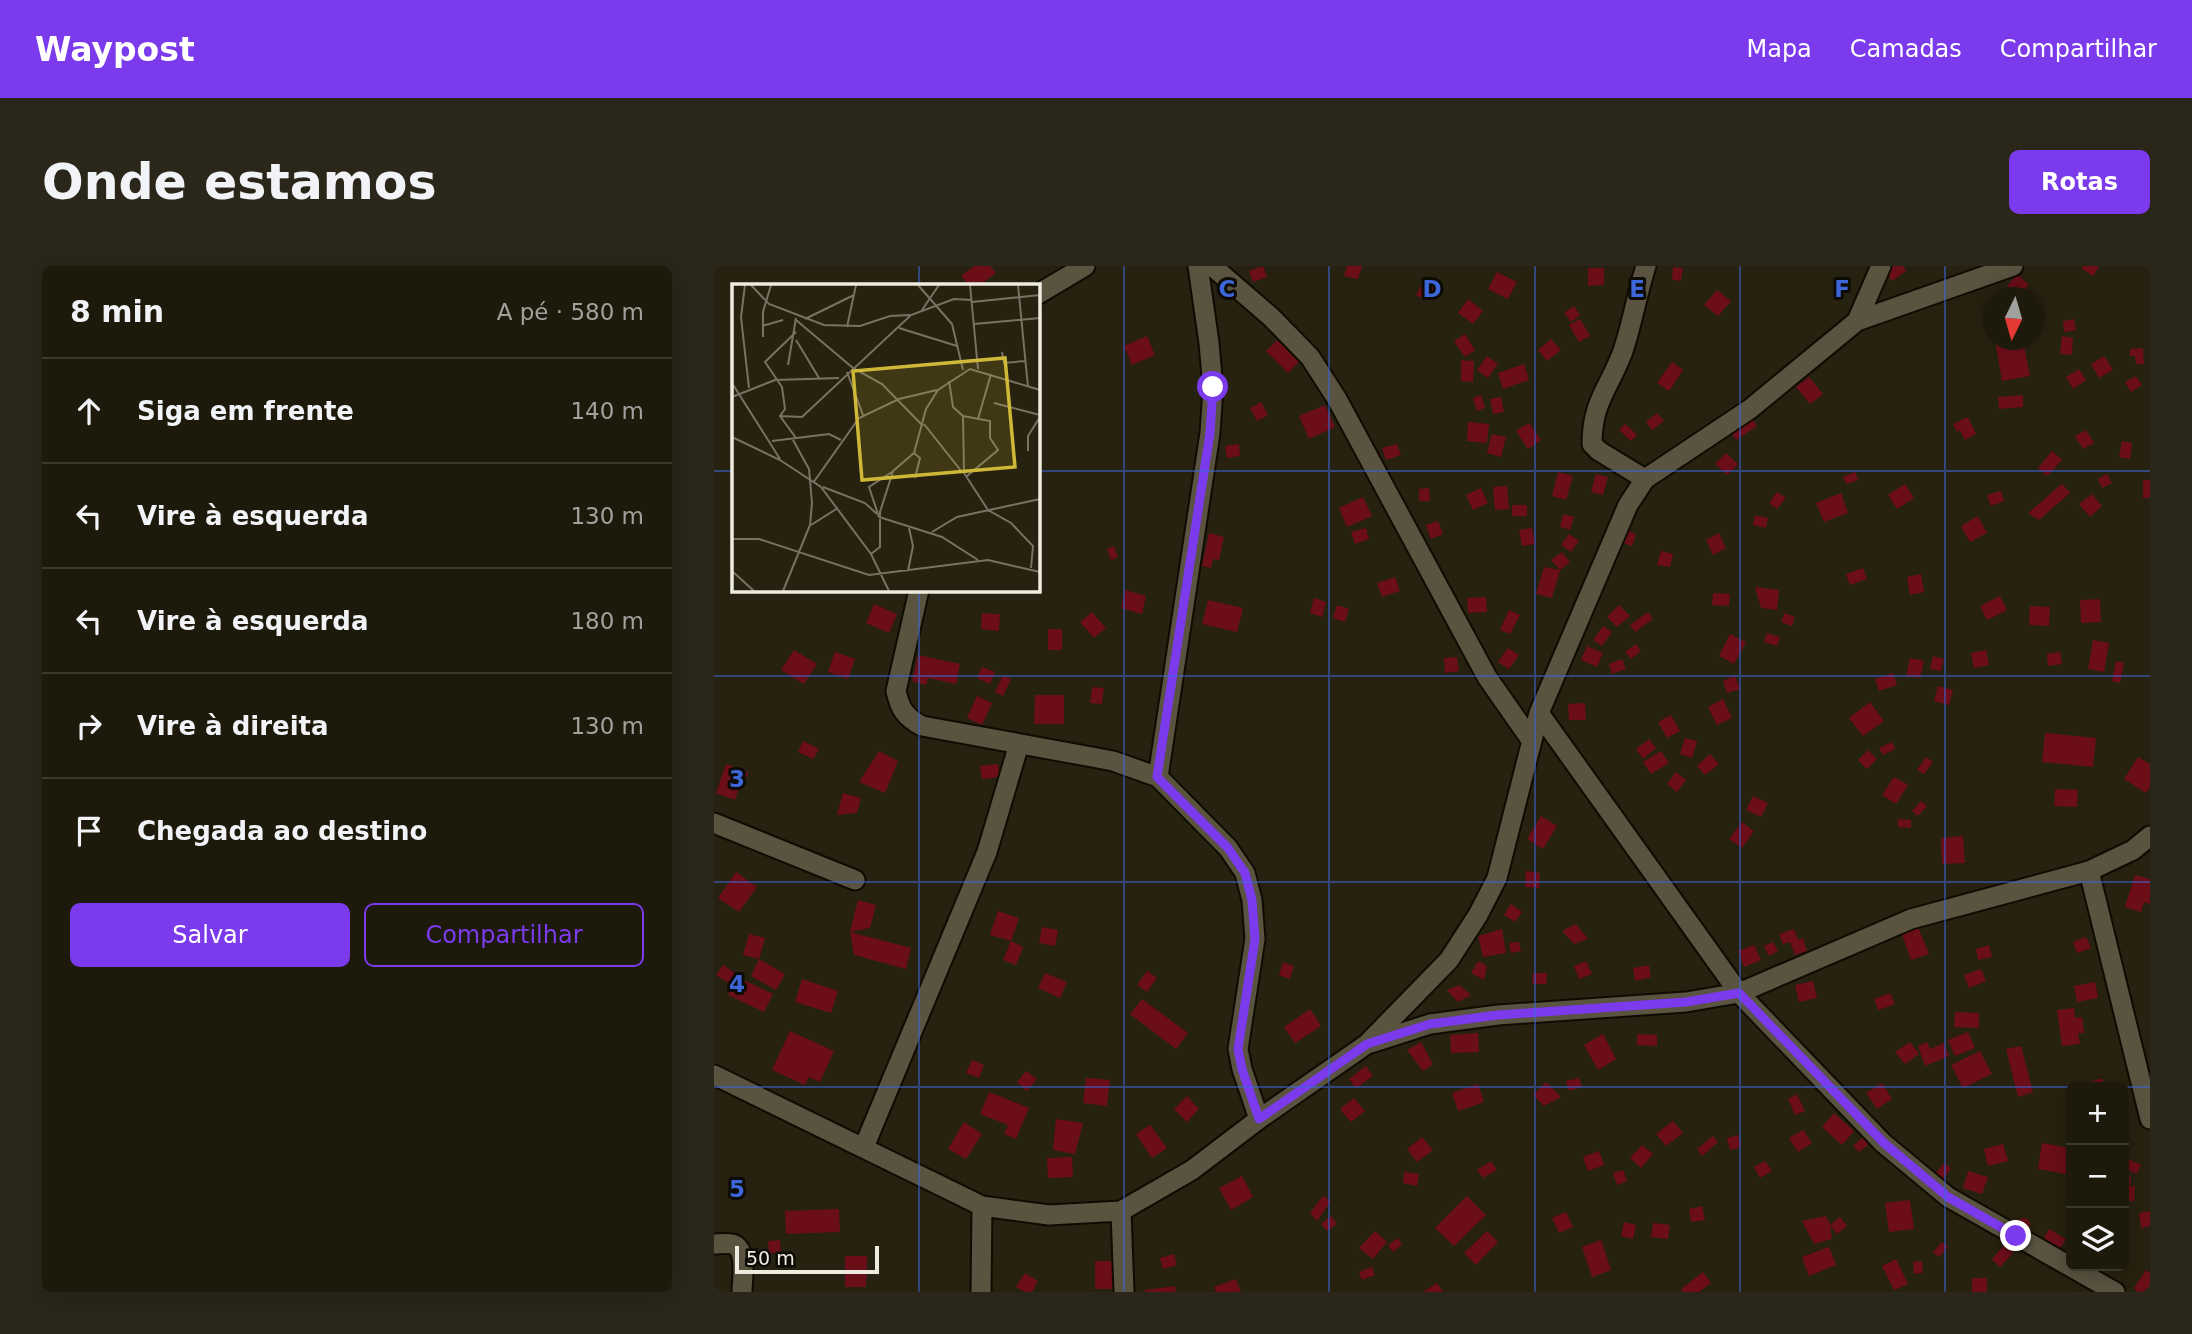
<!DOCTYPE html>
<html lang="pt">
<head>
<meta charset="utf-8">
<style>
  :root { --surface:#1d190b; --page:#2a2619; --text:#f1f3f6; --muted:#a0a09d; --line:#3b382c; --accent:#7c3aed }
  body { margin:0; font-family:"DejaVu Sans",sans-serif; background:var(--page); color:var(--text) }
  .controls { position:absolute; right:21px; bottom:21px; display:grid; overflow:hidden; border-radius:10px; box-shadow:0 4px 18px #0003 }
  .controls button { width:63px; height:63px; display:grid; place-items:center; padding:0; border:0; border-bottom:2px solid var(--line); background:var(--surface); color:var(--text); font:35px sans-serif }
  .compass { position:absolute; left:1268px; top:21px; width:63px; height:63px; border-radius:50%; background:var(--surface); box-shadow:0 4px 18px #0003; rotate:185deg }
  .scale { position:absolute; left:21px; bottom:18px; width:144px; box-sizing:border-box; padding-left:7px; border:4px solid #eeebdf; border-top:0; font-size:19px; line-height:24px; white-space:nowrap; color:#eeebdf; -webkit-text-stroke:5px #0d0b05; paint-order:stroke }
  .stop { position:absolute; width:21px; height:21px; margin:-16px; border:5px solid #7c3aed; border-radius:50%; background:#fff }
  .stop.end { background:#7c3aed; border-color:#fff; box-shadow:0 2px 7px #0008 }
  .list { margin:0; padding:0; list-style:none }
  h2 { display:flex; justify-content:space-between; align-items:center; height:91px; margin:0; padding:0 28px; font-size:30px }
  h2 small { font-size:23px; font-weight:400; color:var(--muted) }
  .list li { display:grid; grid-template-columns:46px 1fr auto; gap:21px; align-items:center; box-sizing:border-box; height:105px; padding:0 28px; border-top:2px solid var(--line) }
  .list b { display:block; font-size:26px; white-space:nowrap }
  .list em { font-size:23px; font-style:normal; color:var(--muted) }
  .actions { display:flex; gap:14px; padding:21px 28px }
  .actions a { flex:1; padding:16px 0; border:2px solid var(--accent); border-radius:10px; text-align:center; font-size:24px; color:var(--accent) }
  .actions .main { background:var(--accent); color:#fff }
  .icon { flex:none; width:38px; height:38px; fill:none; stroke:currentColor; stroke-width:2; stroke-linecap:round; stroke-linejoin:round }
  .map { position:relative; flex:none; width:1436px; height:1026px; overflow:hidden; border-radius:10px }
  header { display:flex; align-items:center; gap:42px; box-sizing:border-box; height:98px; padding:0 35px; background:var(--accent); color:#fff }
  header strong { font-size:33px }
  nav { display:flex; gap:38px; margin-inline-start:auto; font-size:24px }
  .intro { display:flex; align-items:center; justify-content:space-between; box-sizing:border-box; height:168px; padding:0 42px }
  h1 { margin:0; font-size:49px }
  .button { padding:18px 32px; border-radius:10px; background:var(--accent); color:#fff; font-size:24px; font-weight:700 }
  main { display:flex; gap:42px; padding:0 42px }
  aside { flex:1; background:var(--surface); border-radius:10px; box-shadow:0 4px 18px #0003 }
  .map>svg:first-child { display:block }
  .building { fill:#6b0e18 }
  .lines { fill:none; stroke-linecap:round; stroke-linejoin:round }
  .minor-casing { stroke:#100b00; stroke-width:23 }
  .minor { stroke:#595340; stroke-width:19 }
  .route { stroke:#7c3aed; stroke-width:9 }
  .grid { fill:none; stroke:#3c66d9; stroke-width:2; stroke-opacity:0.55 }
  .inset-road { fill:none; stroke:#777262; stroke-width:2 }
  .view { fill:#cfb837; fill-opacity:0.15; stroke:#cfb837; stroke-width:3.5 }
  .inset-edge { fill:none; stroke:#eeebdf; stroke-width:3.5 }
  .grid-label { font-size:23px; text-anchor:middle; font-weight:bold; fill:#3c66d9; stroke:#0d0b05; stroke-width:6; stroke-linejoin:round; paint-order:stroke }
</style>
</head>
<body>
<header>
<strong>Waypost</strong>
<nav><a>Mapa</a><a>Camadas</a><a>Compartilhar</a></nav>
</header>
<div class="intro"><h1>Onde estamos</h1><a class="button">Rotas</a></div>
<main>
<aside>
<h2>8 min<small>A pé · 580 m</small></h2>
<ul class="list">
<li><svg class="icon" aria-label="ahead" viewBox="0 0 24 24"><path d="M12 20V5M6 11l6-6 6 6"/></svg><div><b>Siga em frente</b></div><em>140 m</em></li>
<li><svg class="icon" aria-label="left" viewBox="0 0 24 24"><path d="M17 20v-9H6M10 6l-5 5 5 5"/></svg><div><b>Vire à esquerda</b></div><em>130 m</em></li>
<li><svg class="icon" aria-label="left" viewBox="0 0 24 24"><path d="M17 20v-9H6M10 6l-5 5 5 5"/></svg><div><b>Vire à esquerda</b></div><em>180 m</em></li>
<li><svg class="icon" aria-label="right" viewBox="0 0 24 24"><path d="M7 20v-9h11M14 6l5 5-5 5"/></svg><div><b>Vire à direita</b></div><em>130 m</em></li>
<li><svg class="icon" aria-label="arrive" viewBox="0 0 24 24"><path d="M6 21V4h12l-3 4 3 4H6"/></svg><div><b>Chegada ao destino</b></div></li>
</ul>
<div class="actions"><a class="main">Salvar</a><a>Compartilhar</a></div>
</aside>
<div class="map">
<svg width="1436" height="1026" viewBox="0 0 1436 1026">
  <rect width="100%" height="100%" fill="#27210f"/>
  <path class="building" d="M260,0h16l6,7 -16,12h-12l-7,-9z
    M549,0l4,11 -14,5 -4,-11z
    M633,0h15l-4,13 -14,-3z
    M1176,0h13l3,5 -14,10 -7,-12z
    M1369,0h16l-6,10 -11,-7z
    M959,1l10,1 -2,13 -9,-1z
    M874,2h16v17l-16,1z
    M783,6l20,10 -9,17 -20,-10z
    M1303,8l12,11 -11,11 -11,-10z
    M711,13l11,7 -9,15 -11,-6z
    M1003,24l14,11 -13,15 -14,-11z
    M754,33l15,12 -10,13 -15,-11z
    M860,40l6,9 -9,7 -7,-9z
    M866,53l10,17 -11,6 -10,-17z
    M1360,53l2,11 -12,2 -1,-11z
    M751,68l10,16 -10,7 -11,-16z
    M433,70l8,19 -23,10 -8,-19z
    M1348,70l11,2 -1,17 -12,-1z
    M837,73l10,11 -14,11 -9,-11z
    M563,74l22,22 -11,11 -22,-22z
    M1281,74h28l7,36 -28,5z
    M1429,82l1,16h-8l-1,-8h-5v-7z
    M773,90l11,8 -10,14 -11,-8z
    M1390,90l9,14 -14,8 -8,-14z
    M747,94l13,1 -1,21 -12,-1z
    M958,96l11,8 -14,21 -12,-8z
    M810,98l5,16 -26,9 -5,-16z
    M1365,103l7,11 -13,9 -7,-12z
    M1422,110l6,9 -11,7 -6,-10z
    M1095,111l14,17 -13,10 -14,-17z
    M767,129l4,13 -8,3 -4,-13z
    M1309,129v12l-24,2 -1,-12z
    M787,131l3,15 -11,2 -3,-15z
    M547,136l7,13 -11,6 -7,-13z
    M611,139l10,22 -26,12 -10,-23z
    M943,147l7,8 -12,9 -6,-8z
    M1036,150l7,10 -21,14 -7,-11z
    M1254,151l8,17 -11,6 -5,-10 -3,2 -4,-8z
    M754,156l21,2 -2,19 -20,-2z
    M815,157l12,17 -13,9 -12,-18z
    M911,158l12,11 -6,6 -12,-11z
    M1372,164l8,13 -11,6 -8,-13z
    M778,168l14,3 -5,20 -14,-4z
    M1408,175l10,2 -2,16 -11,-2z
    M525,178l1,12 -13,2 -2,-12z
    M683,178l4,11 -15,5 -4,-12z
    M1338,185l10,9 -15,16 -9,-8z
    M1012,187l12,11 -11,11 -12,-11z
    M844,206l15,4 -7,24 -14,-4z
    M1141,206l3,8 -12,4 -3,-7z
    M882,208l12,3 -5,18 -12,-3z
    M1393,208l5,9 -10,5 -4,-9z
    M1429,214h7v18h-7z
    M1191,218l9,14 -17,11 -9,-14z
    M1348,218l8,9 -31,27 -11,-7z
    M793,220l2,23 -14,1 -2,-23z
    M715,222l1,13h-11v-12z
    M767,222l7,15 -15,7 -7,-15z
    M1287,225l3,10 -13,5 -4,-11z
    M1063,226l9,6 -9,11 -8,-6z
    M1127,227l7,20 -24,9 -8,-19z
    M1378,228l10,12 -12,11 -11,-13z
    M649,231l9,19 -25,11 -8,-19z
    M798,239h15v11h-15z
    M849,248l11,3 -4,13 -10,-3z
    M1041,249l13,3 -2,10 -13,-3z
    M1264,250l9,17 -17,9 -9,-16z
    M724,255l5,13 -12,5 -5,-14z
    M652,262l3,11 -14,5 -4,-12z
    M818,262l3,16 -13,2 -3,-16z
    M911,264l11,4 -4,12 -11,-4z
    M495,267l15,4 -5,23 -6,-1 -2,9 -9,-2z
    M1005,267l7,15 -13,7 -7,-15z
    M855,268l10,7 -8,11 -10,-7z
    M400,280l4,11 -7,3 -4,-11z
    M947,285l12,3 -3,13 -13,-2z
    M848,286l8,10 -10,8 -8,28 -16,-4 8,-27 16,3 -9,-10z
    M1149,302l4,11 -17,6 -4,-11z
    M1207,308l3,18 -14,3 -3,-18z
    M681,311l5,14 -18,6 -5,-14z
    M1041,321l24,3 -2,20 -16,-2z
    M411,324l21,6 -4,18 -21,-6z
    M999,327l17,1 -1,12 -17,-1z
    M1286,330l7,14 -20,10 -7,-14z
    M772,331l1,15 -19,1 -1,-15z
    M600,332l12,4 -4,15 -12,-4z
    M1386,333l1,23 -20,1 -1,-23z
    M494,334l35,8 -6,24 -35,-8z
    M160,338l23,10 -8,19 -23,-10z
    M623,339l12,4 -4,13 -12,-4z
    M905,339l11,11 -13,11 -10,-10z
    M1316,340l20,1 -1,19 -20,-1z
    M795,344l11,5 -10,19 -10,-4z
    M378,346l14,16 -12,10 -14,-16z
    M934,346l5,7 -18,13 -5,-7z
    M268,347l18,1 -1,17 -18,-2z
    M1071,347l10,4 -3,9 -11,-4z
    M889,360l9,6 -10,14 -9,-6z
    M334,363h14v21h-14z
    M1053,367l13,4 -3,9 -13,-4z
    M1016,368l16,8 -12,22 -15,-8z
    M1379,374l16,3 -5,29 -16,-3z
    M922,378l5,7 -10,8 -6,-7z
    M873,380l16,7 -6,14 -16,-7z
    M794,382l11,7 -10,14 -11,-7z
    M80,384l23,14 -13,20 -23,-14z
    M1272,384l3,15 -15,3 -3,-15z
    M121,386l20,7 -7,20 -20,-7z
    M1346,386l2,12 -14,2 -1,-12z
    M204,389l42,9 -4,20 -28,-6 -2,7 -14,-4z
    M1219,390l11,3 -3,12 -11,-2z
    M743,391l2,14 -14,2 -1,-15z
    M1196,392l14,3 -4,17 -14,-2z
    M908,393l4,10 -14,5 -3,-10z
    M1402,395l8,2 -4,20 -8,-2z
    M268,401l13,5 -5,12 -13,-6z
    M1179,407l4,12 -18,6 -4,-12z
    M289,409l8,4 -8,17 -8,-4z
    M1021,410l5,13 -13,4 -4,-12z
    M1224,420l15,4 -4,15 -15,-4z
    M378,421l12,1 -2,16 -12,-1z
    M321,429h29v29h-30z
    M263,430l15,7 -10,22 -15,-7z
    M1009,433l9,19 -15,7 -9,-18z
    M1156,436l14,19 -21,15 -14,-18z
    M871,437l1,17h-17l-1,-16z
    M957,449l9,16 -13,7 -9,-16z
    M1331,467l51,5 -3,29 -51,-5z
    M971,472l12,3 -5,17 -12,-4z
    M935,473l7,9 -13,11 -7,-10z
    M89,475l16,8 -6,10 -15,-7z
    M1178,476l3,7 -12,6 -4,-7z
    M1154,484l9,9 -10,10 -9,-9z
    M165,485l19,10 -13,32 -26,-11z
    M947,485l8,12 -18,11 -8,-12z
    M996,488l9,10 -14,11 -8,-9z
    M1212,491l7,5 -9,12 -7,-4z
    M1424,491l12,7v23l-4,6 -22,-14z
    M12,498l23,9 -9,12 -5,15 -19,-7z
    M284,498l2,13 -18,2 -2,-13z
    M962,506l10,8 -9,12 -10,-8z
    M1180,511l14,8 -12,19 -14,-9z
    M1341,523l23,1 -1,17 -23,-1z
    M129,527l18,5 -4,15 -20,2z
    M1039,530l15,7 -7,14 -15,-7z
    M1207,535l6,5 -9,10 -6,-5z
    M827,550l16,10 -14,23 -16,-10z
    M1184,553l13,1v8l-13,-1z
    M1028,556l12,9 -12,17 -13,-9z
    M1249,570l2,27 -23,1 -1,-26z
    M812,605l14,2 -1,15 -14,-1z
    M22,606l21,15 -18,25 -21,-14z
    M1421,609l15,4v25l-6,-2 -3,10 -16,-5z
    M144,634l18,5 -6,23 -20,4 61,16 -5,21 -52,-14 -4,-23z
    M797,638l11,8 -7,10 -11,-7z
    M284,645l21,7 -8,23 -21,-6z
    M862,658l12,15 -14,5 -12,-13z
    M328,661l16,3 -3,16 -16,-3z
    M1204,661l11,27 -18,6 -9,-26z
    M788,663l4,24 -23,4 -5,-21z
    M1080,663l4,11 5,-2 4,13 -12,4 -5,-13 -7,2 -4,-10z
    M35,668l16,4 -6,21 -16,-4z
    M1372,671l5,11 -14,5 -4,-11z
    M297,675l12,6 -7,18 -13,-5z
    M805,676l2,9 -10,2 -2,-10z
    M1059,676l5,9 -9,5 -5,-10z
    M1040,679l7,15 -17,7 -6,-16z
    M1275,679l3,12 -14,3 -2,-11z
    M45,693l26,15 -9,16 -25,-14z
    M764,695l9,5 -3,14 -13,-7z
    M872,695l6,13 -13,5 -5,-13z
    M569,696l11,4 -4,13 -11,-4z
    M9,699l12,8 -6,10 -13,-8z
    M935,699l2,12 -16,4 -2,-13z
    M1267,703l5,12 -17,7 -5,-13z
    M433,705l10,7 -10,14 -10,-7z
    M331,707l22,9 -7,16 -22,-10z
    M819,707h14l-1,11h-14z
    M23,711l36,17 -9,18 -36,-17z
    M88,713l36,12 -7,22 -36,-11z
    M1099,715l4,17 -18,4 -4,-17z
    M1381,716l3,16 -21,4 -3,-16z
    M745,719l12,10 -13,7 -11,-12z
    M1176,727l5,11 -17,6 -4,-11z
    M428,733l46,34 -12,16 -46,-35z
    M1360,742l1,10 7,-1 2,16h-6l2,11 -18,2 -5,-36z
    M596,743l11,17 -26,17 -11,-16z
    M1241,746l24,1v15l-25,-1z
    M76,765l44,20 -14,31 -11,-5 -4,8 -33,-15z
    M1254,766l7,16 -20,8 -7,-16z
    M764,767l1,19 -28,1 -1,-18z
    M889,768l13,25 -18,11 -14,-25z
    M923,768l20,1v11l-20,-1z
    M707,776l12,22 -10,7 -16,-21z
    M1196,776l9,12 -14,10 -10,-12z
    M1213,776l3,7 14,-6 5,13 -24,10 -7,-20z
    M1307,780l12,46 -15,5 -12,-48z
    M1266,785l12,23 -29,14 -12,-23z
    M258,794l12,5 -5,13 -13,-5z
    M652,800l7,10 -17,12 -7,-9z
    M312,805l11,8 -10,12 -10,-9z
    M372,812l24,2 -3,26 -24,-3z
    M865,812l3,9 -13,4 -3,-10z
    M1388,812l3,9h-19l-1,-3z
    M832,816l15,15 -17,9 -11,-11z
    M1168,817l10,16 -15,10 -11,-16z
    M764,818l6,18 -26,9 -6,-18z
    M275,826l40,16 -13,31 -12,-5 4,-9 -28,-11z
    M1083,828l8,17 -10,4 -7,-16z
    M473,830l12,13 -12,13 -13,-13z
    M640,832l11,13 -14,11 -11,-13z
    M1120,847l20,18 -12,14 -20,-18z
    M342,853l27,4 -8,31 -22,-4z
    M959,855l10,12 -17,13 -10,-12z
    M250,856l18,12 -16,25 -18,-10z
    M436,859l17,23 -15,10 -16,-24z
    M1089,864l9,13 -14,9 -9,-14z
    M1024,869l3,12 -11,3 -3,-12z
    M999,870l5,6 -16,14 -5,-7z
    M708,871l11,13 -16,12 -10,-13z
    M1149,871l6,7 -10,8 -6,-6z
    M1328,877l28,5 -4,26 -28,-5z
    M1289,878l5,17 -20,5 -4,-17z
    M928,879l11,9 -12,14 -11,-10z
    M885,885l5,14 -16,6 -5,-14z
    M358,891l1,20 -25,1 -1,-20z
    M1410,891l17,8 -4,9 -13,-5z
    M777,895l6,9 -14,8 -6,-8z
    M1051,895l7,10 -12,7 -6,-11z
    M1230,897l7,5 -8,12 -8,-6z
    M909,904l4,11 -10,4 -4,-12z
    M1254,905l20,6 -6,17 -19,-6z
    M690,906l15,2 -2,12 -14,-3z
    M528,910l11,21 -22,13 -12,-22z
    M1410,910l7,1 -1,9h5l-1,15h-10z
    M609,930l8,5 -14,20 -7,-8z
    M753,930l19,19 -32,31 -19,-18z
    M1196,934l4,29 -25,3 -4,-29z
    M988,940l3,14 -14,2 -2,-13z
    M125,943l1,23 -54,2 -1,-23z
    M1436,945v15l-9,2 -2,-15z
    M852,946l7,15 -14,6 -7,-15z
    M617,950l6,8 -10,7 -6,-7z
    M1112,950l4,9 10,-8 7,9 -10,8 -7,-9 2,14 -18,5 -12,-23z
    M1304 958a6 6 0 1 1 12 0a6 6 0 1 1-12 0Z
    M910,956l12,3 -3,14 -12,-3z
    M939,957l17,2 -2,14 -17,-2z
    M1335,963l17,10 -6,9 -16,-10z
    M661,965l12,11 -14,17 -14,-11z
    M773,965l11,11 -22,23 -12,-12z
    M684,972l4,7 -9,7 -5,-7z
    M66,974l1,13h-12l-1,-12z
    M887,974l10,30 -19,7 -10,-30z
    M1228,976l6,5 -9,10 -6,-5z
    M1291,978l9,8 -14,15 -8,-8z
    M1115,981l7,18 -27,11 -7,-19z
    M460,988l3,11 -14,4 -3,-11z
    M131,990h22l-1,31h-21z
    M1182,993l12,25 -14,6 -12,-24z
    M381,995h22l-1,28h-21z
    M1208,995l1,12 -9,1 -1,-12z
    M658,1001l3,8 -13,5 -3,-8z
    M1432,1004l4,3v19h-13l-3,-4z
    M989,1006l8,11 -12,9h-16l-2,-3z
    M311,1007l13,8 -6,11h-7l-9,-5z
    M1258,1012h15v14h-15z
    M522,1013l5,13h-25l-2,-5z
    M723,1017l6,9h-20z
    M461,1020l1,6h-31v-2z"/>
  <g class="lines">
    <defs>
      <path id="minor" d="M498,0l59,51 39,40 27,42 150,278 44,63
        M324,28l47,-28
        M1143,55l156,-55
        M931,213l-46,-28 -7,-7c0,-43 18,-57 31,-93 9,-27 14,-57 23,-85
        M205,324l-23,101c4,18 9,26 26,35l170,31 21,4 45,16 70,71 17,25 7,27 3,39 -17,110 4,20 17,50
        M825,447l200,280 144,150 65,54 167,95
        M444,511l52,-344 3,-45 -4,-45 -11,-77
        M0,557l141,57
        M1375,605l61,248
        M657,777l59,-19 68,-9 188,-13 53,-9 172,-74 178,-48 44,-21 17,-14
        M0,809l268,131 67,9 72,-4 71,-41 67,-51 108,-75 82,-84 29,-45 19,-37 42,-165 89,-208 17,-26 105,-70 107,-88 24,-55
        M150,881l123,-295 32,-108
        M407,945l3,81
        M0,978c5,0 12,-1 18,0 16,4 10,36 10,48
        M267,1026l1,-86"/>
    </defs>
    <use href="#minor" class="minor-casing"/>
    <use href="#minor" class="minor"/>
  </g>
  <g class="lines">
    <path class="route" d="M499,121l-3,46 -53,344 71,71 17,25 7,27 3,39 -17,110 4,20 17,50 108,-75 63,-20 68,-9 188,-13 53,-9 145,150 64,54 68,39"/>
  </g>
  <path class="grid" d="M205,0v19M410,0v1026M615,0v1026M821,0v1026M1026,0v1026M1231,0v1026M0,205h19M324,205h1112M205,324v702M0,410h1436M0,616h1436M0,821h1436"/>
  <g transform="translate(18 18)">
    <rect width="308" height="308" fill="#27210f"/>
    <path class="inset-road" d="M13,1l-4,32 8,71M19,1l18,19 55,21 36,1 30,-10 20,-1M186,1l34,39 11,46M238,1l8,84M286,1l10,102M240,18l68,-7M190,26l17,-25M73,35l49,-24M64,36l57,48 29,16 41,42M242,40l66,-6M30,42l21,-6M115,43l9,-42M167,44l58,18M64,48l-31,30 17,25 3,22 -5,7 16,22M31,53v-25l8,-27M64,56l23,38M270,68l2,11 21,-2M56,81l8,-47M115,88l16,43M217,97l4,26 10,9 27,5v17l8,12 -31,26M0,99l48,76M0,113l43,-17 64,-2M262,119l46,12M48,132l22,1 109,-102 43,-16 18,1M231,132l1,57 24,37 23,13 22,23 -2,22M246,135l13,-45M192,140l38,48M0,153l48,23 41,27 50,67 18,37M40,157l57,-7 12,6M296,167v-15l12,-19M182,169l6,5 -5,20M160,188l-23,15 10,30 63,20 36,23M81,199l46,-65 40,-19 38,-9M91,203l42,16 12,11M79,241l27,-17M200,248l25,-15 83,-18M0,255h27l110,36 119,-15 52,12M139,270l9,-7v-35l13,-41 21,-18 12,-44 12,-19 32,-21 70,21M0,287l22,20M176,287l5,-25 -4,-18M51,307l27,-66 2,-22 -3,-34 -16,-29"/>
    <path class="view" d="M273,74l10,109 -153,13 -9,-109z"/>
    <rect width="308" height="308" class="inset-edge"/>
  </g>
  <g class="grid-label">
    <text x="513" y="31">C</text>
    <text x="718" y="31">D</text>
    <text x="923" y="31">E</text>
    <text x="1128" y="31">F</text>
    <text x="23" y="521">3</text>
    <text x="23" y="726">4</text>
    <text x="23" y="931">5</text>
  </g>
</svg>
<div class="controls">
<button>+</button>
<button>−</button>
<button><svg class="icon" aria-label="layers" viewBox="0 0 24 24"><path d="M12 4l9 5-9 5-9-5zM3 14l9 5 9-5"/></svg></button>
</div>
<svg class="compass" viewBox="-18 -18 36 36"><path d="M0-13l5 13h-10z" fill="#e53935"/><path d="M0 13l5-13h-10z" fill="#a0a09d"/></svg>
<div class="scale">50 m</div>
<div class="stop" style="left:499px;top:121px"></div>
<div class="stop end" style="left:1302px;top:970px"></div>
</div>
</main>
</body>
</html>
